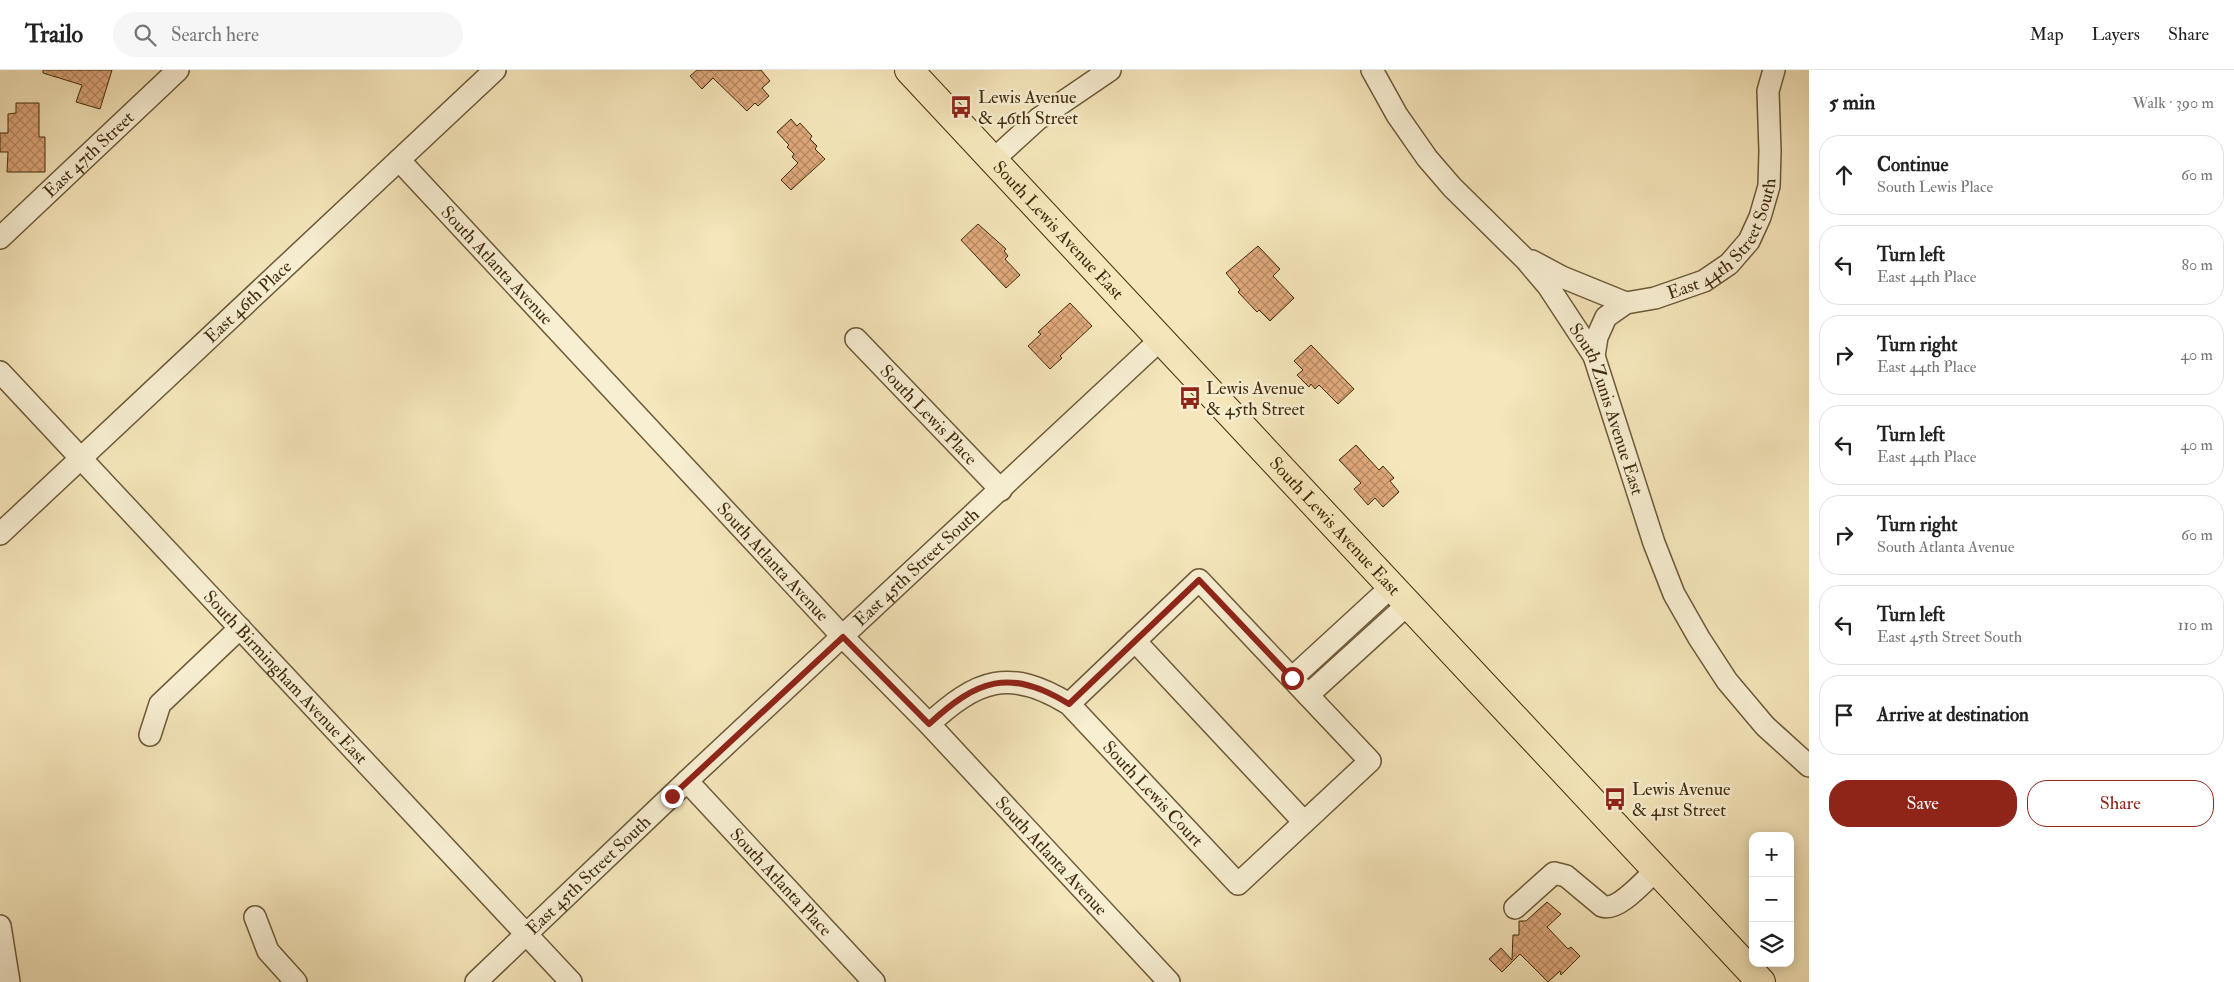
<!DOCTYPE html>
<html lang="en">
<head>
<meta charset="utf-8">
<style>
  :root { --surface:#fff; --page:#f6f6f6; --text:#222; --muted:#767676; --line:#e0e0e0; --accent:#8f2418 }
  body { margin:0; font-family:"IM FELL Double Pica",serif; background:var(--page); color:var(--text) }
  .controls { position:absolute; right:15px; bottom:15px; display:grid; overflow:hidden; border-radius:10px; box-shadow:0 2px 12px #0003 }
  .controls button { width:45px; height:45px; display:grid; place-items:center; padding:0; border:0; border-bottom:1px solid var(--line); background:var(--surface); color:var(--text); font:25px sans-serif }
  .stop { position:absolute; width:15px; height:15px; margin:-11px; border:4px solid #8f2418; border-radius:50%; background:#fff }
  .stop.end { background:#8f2418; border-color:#fff; box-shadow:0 1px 5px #0008 }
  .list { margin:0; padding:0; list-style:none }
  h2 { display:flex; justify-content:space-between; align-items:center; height:65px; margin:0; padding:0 20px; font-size:21px }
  h2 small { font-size:16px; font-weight:400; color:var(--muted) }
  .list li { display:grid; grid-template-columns:32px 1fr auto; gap:15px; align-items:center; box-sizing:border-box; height:80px; margin:0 10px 10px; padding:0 10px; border:1px solid var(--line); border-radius:20px }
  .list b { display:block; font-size:19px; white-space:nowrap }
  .list p { margin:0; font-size:16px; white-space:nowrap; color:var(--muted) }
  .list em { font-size:16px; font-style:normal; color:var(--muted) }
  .actions { display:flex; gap:10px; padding:15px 20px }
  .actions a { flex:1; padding:11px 0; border:1px solid var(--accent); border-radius:20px; text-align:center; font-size:18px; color:var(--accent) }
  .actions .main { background:var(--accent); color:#fff }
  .icon { flex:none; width:28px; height:28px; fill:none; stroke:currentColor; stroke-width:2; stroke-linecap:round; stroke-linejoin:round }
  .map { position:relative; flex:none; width:1809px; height:912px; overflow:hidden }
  header { display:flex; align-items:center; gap:30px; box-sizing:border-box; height:70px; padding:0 25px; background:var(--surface); border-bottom:1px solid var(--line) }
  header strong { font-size:24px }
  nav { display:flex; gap:28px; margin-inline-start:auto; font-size:18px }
  .search { width:350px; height:45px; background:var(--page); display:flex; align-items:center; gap:12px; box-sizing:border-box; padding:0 18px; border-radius:28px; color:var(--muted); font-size:19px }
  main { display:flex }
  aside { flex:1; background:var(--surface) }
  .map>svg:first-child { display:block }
  .building { fill:url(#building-cross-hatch); stroke:#402b0d }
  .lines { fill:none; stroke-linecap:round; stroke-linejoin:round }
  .minor-casing { stroke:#6d5a38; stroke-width:24 }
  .major-casing { stroke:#402b0d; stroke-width:30 }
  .minor { stroke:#f8efd3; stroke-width:21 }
  .major { stroke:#f5e6bb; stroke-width:28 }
  .route { stroke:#8f2418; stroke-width:6 }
  .labels { text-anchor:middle; stroke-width:5; stroke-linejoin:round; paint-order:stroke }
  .poi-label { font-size:18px; fill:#402b0d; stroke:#f8efd3; text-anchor:start }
  .street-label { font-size:18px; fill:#402b0d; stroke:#f8efd3 }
</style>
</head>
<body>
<header>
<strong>Trailo</strong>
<div class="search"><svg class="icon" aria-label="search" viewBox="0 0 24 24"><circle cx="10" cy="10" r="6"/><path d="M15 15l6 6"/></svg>Search here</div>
<nav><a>Map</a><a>Layers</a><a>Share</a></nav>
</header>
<main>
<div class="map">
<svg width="1809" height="912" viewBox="0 0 1809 912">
  <defs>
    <pattern id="building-cross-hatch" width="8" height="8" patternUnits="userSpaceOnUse" patternTransform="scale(1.25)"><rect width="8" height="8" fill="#dfa87b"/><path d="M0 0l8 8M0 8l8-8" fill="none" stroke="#b68963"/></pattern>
  </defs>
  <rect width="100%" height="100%" fill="#f5e6bb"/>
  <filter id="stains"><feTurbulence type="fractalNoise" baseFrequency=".004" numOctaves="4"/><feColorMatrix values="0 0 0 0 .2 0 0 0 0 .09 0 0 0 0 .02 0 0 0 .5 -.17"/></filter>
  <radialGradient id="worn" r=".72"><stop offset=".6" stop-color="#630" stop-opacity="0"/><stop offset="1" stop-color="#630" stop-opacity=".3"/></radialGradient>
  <path class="building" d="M43,0h69l-12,39 -24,-7 6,-17 -39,-12z
    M697,0h64l9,11 -8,7 7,8 -11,10 -3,-3 -8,8 -34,-33 -11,11 -12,-13z
    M16,33h23v34h6v35h-38l1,-20h-8v-19h8v-19l8,-1z
    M791,49l6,7 3,-3 12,13 -2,3 7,7 -2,3 10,10 -34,31 -10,-10 17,-17 -6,-6 2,-3 -7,-7 2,-2 -12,-13z
    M978,154l28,25 -2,2 4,5 -3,3 15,16 -14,13 -45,-48z
    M1258,176l22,23 -7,7 21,22 -24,23 -11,-11 -2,2 -19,-20 2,-2 -14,-17z
    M1070,233l22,23 -32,30 2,2 -12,11 -22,-23 13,-12 -3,-2z
    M1311,275l43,44 -16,15 -19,-19 -4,4 -4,-5 -2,3 -12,-12 6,-5 -9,-9z
    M1356,375l23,25 4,-4 11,12 -4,3 9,11 -16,15 -8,-9 -7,7 -14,-16 7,-6 -22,-23z
    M1547,832l14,12 -14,13 21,22 3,-2 9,9 -19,19 -1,-4 -12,11 -28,-28 -18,18 -13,-13 12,-11 11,12 1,-25h6v-14h7z"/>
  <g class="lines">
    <defs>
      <g id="minor">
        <path id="s1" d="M1372,0l25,45 30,43 25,29 74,73 22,26 46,70 60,187 20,51 25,44 28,43 38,45 44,40"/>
        <path id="s2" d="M399,90l444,477 86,87 240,258"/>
        <path d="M993,90l45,-41 72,-49"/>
        <path id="s3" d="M0,168l178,-168"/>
        <path d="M1532,191l30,16 64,26"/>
        <path id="s4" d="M856,269l145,151"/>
        <path id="s5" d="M1594,286l3,-19 9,-20 20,-14 29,-5 49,-17 25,-17 20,-23 11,-24 9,-31 1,-35 -2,-60 6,-21"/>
        <path id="s6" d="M0,302l571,610"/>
        <path id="s7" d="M0,464l495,-464"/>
        <path d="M1135,571l169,181"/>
        <path d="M1292,608l99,-91"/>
        <path d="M1308,625l99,-90"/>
        <path id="s8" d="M929,654c48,-44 80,-57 140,-20l169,180 132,-123 -171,-181 -130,124"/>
        <path d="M150,665l10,-31 80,-76"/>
        <path id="s9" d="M687,711l187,201"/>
        <path d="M1515,838l39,-35 12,3 36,30c16,6 42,-25 54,-36"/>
        <path d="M255,847l13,34 28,31"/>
        <path d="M0,856l9,56"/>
        <path id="s10" d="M476,912l211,-201 474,-442"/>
      </g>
      <g id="major">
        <path id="s11" d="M909,0l852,912"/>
      </g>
    </defs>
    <use href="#minor" class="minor-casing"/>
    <use href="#major" class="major-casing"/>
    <use href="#minor" class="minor"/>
    <use href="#major" class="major"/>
  </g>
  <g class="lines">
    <path class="route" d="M672,726l171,-159 86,87c48,-44 80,-57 140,-20l130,-124 93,98"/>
  </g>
  <defs>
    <symbol id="bus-bare" viewBox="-9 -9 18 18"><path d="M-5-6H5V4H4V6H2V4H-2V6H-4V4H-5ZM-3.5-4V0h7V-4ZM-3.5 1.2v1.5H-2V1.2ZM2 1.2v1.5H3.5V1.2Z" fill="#8f2418" stroke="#f8efd3" stroke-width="2.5" paint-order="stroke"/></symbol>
  </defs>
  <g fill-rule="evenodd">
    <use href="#bus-bare" x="945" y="21" width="32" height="32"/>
    <use href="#bus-bare" x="1174" y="312" width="32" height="32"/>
    <use href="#bus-bare" x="1599" y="713" width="32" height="32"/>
  </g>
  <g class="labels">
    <g class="poi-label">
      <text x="978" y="33">Lewis Avenue<tspan x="978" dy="21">&amp; 46th Street</tspan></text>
      <text x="1206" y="324">Lewis Avenue<tspan x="1206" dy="21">&amp; 45th Street</tspan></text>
      <text x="1632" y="725">Lewis Avenue<tspan x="1632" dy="21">&amp; 41st Street</tspan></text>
    </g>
    <g class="street-label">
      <text dy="6" stroke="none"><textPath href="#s3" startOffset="122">East 47th Street</textPath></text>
      <text dy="6" stroke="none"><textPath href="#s11" startOffset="219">South Lewis Avenue East</textPath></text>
      <text dy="6" stroke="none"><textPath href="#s5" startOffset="191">East 44th Street South</textPath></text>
      <text dy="6" stroke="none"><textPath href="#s2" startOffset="144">South Atlanta Avenue</textPath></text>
      <text dy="6" stroke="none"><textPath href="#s7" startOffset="340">East 46th Place</textPath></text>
      <text dy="6" stroke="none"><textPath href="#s1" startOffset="418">South Zunis Avenue East</textPath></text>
      <text dy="6" stroke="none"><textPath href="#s4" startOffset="105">South Lewis Place</textPath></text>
      <text dy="6" stroke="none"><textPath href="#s11" startOffset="624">South Lewis Avenue East</textPath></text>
      <text dy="6" stroke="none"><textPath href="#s2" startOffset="549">South Atlanta Avenue</textPath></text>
      <text dy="6" stroke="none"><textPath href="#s10" startOffset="605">East 45th Street South</textPath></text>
      <text dy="6" stroke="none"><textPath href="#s6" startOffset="418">South Birmingham Avenue East</textPath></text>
      <text dy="6" stroke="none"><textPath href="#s8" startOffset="280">South Lewis Court</textPath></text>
      <text dy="6" stroke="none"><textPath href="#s2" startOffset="954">South Atlanta Avenue</textPath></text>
      <text dy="6" stroke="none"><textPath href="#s10" startOffset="155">East 45th Street South</textPath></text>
      <text dy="6" stroke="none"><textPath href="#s9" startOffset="138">South Atlanta Place</textPath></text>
    </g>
  </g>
  <rect width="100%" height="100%" filter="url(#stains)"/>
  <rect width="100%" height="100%" fill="url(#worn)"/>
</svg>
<div class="controls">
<button>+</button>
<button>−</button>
<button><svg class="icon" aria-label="layers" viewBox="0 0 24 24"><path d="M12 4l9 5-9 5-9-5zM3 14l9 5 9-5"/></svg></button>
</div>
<div class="stop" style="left:1292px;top:608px"></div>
<div class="stop end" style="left:672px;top:726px"></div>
</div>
<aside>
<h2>5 min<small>Walk · 390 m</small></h2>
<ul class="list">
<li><svg class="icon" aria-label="ahead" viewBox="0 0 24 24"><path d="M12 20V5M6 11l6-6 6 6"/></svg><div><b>Continue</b><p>South Lewis Place</p></div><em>60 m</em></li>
<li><svg class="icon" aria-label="left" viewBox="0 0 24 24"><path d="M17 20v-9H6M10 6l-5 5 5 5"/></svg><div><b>Turn left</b><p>East 44th Place</p></div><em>80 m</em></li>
<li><svg class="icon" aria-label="right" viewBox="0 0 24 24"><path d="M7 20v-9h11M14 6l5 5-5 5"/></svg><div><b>Turn right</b><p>East 44th Place</p></div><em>40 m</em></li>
<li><svg class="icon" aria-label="left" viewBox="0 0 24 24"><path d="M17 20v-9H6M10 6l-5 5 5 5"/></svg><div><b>Turn left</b><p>East 44th Place</p></div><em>40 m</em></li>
<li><svg class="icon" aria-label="right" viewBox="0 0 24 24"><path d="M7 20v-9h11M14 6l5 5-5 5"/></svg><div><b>Turn right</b><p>South Atlanta Avenue</p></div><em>60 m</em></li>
<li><svg class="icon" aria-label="left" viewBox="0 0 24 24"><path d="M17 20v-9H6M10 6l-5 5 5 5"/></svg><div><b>Turn left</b><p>East 45th Street South</p></div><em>110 m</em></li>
<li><svg class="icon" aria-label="arrive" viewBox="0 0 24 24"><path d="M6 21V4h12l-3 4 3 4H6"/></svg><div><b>Arrive at destination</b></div></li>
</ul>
<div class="actions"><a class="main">Save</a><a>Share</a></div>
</aside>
</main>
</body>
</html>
